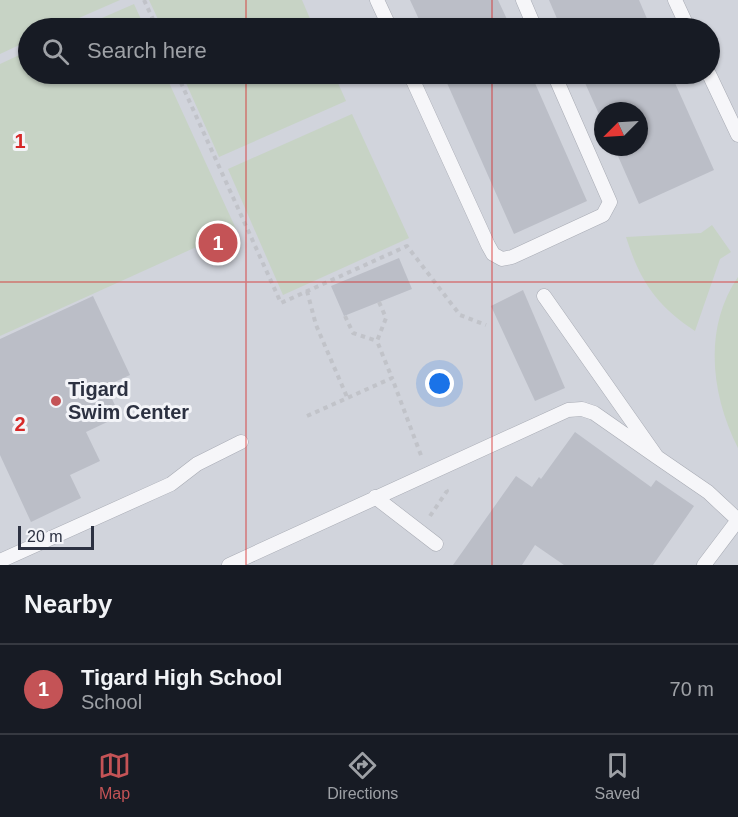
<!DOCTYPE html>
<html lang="en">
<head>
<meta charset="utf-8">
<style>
  :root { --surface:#171b24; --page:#242831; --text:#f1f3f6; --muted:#9ea1a6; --line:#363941; --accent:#c45356 }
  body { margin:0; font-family:Arial,sans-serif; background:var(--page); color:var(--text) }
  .compass { position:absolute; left:594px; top:102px; width:54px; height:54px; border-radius:50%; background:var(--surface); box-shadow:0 2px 4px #0004; rotate:246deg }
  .scale { position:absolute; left:18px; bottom:15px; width:76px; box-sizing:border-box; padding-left:6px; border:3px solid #2c3141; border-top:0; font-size:16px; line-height:21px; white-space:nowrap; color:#2c3141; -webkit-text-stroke:4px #f3f4f8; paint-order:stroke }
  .you { position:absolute; left:440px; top:384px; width:21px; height:21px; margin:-15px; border:4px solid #fff; border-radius:50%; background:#1a73e8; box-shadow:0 0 0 9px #1a73e833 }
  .badge { display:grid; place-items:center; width:39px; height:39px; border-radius:50%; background:var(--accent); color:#fff; font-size:20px; font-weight:700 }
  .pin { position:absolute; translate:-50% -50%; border:3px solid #fff; box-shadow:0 2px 6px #0006 }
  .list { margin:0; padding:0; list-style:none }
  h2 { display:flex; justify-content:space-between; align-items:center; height:78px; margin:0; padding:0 24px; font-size:26px }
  h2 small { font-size:20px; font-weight:400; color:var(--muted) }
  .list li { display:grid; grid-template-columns:39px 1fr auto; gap:18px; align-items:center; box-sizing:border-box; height:90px; padding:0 24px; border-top:2px solid var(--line) }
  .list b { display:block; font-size:22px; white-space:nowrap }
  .list p { margin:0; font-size:20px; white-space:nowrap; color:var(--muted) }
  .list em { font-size:20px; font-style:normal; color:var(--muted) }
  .icon { flex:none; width:33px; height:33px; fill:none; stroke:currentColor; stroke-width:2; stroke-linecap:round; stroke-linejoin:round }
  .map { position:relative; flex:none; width:738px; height:565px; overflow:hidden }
  .search { position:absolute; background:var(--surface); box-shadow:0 2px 4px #0004; left:18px; right:18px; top:18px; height:66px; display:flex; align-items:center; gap:15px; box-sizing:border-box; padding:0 21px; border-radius:33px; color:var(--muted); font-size:22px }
  .sheet { height:168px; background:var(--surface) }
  nav { display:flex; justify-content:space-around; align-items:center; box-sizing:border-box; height:84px; border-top:2px solid var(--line); background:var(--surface); font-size:16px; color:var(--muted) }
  nav a { display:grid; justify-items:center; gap:3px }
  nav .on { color:var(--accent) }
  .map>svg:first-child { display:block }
  .built { fill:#d1d4dc; fill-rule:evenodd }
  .green { fill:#c7d3c5 }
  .building { fill:#bbbec7 }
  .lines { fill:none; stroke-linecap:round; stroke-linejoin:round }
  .lane-casing { stroke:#a8abb4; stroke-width:15 }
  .path { stroke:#c1c3c9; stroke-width:4; stroke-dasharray:4.5 4.5; stroke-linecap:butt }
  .lane { stroke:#f6f6f9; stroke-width:14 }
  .grid { fill:none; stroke:#d62828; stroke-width:1.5; stroke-opacity:0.55 }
  .poi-dot { fill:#c45356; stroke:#f3f4f8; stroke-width:2 }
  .labels { text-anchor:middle; stroke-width:6; stroke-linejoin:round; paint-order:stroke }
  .poi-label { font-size:20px; font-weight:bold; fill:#2c3141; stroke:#f3f4f8; text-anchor:start }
  .grid-label { font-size:20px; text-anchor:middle; font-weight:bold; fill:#d62828; stroke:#f3f4f8; stroke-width:6; stroke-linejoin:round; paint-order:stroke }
</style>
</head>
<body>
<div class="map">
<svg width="738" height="565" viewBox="0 0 738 565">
  <rect width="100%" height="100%" fill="#e3e5ea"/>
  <path class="built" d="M0,0h738v565h-738zM28,28h682v46h-682zM603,111h36v36h-36z"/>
  <path class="green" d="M0,0h120l-64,28h-28v13l-28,13z
    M149,0h153l12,28h-152z
    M134,4l11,24h-66z
    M28,51v23h137l71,155 -236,107v-272z
    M182,74h152l12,27 -127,56z
    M352,114l57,124 -126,57 -55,-126z
    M712,225l19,27 -11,7 -25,72c-39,-26 -55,-50 -69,-94l75,-4z
    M738,277v171c-27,-53 -35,-120 0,-171z"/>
  <path class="building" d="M410,0h88l13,28h-88z
    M549,0h90l12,28h-90z
    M443,74h88l56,127 -73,33z
    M581,74h90l43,96 -75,34 -25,-57h25v-36h-36v12z
    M399,258l13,31 -68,27 -13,-30z
    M523,290l42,98 -30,13 -44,-95z
    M93,296l37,79 -24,11 14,30 -34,16 14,29 -30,14 11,23 -50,24 -31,-67v-116z
    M575,432l76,55 5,-7 38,26 -41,59h-89l-29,-20 -13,20h-69l63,-89 16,11 7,-10 2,2z"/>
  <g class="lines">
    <defs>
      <path id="lane" d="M377,0l13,28
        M523,0l12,28
        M675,0l13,28
        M410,74l78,171 5,9 9,5 10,-2 91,-42 7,-13 -56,-128
        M709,74l29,61
        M544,296l113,161 51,35 30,28
        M375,497l61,47
        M0,561l171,-77 26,-20 44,-22
        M229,565l339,-155 14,-1 12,4 63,44
        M704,565l34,-45"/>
    </defs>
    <use href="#lane" class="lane-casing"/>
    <path class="path" d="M144,0l13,28
      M177,74l104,229 126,-57 53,69 26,10
      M307,291l9,34 31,72
      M379,302l7,16 -9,23 15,37
      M345,316l8,17 24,8
      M307,416l85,-38 30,80
      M430,516l17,-25 -2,-3"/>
    <use href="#lane" class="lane"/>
  </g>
  <path class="grid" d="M246,0v28M492,0v28M246,74v491M492,74v491M0,282h738"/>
  <circle class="poi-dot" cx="56" cy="401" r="6"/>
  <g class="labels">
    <g class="poi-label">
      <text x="68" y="396">Tigard<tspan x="68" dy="23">Swim Center</tspan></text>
    </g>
  </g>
  <g class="grid-label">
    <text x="20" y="148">1</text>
    <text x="20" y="431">2</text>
  </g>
</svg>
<svg class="compass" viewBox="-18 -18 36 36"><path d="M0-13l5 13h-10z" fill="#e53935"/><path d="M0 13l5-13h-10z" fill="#9ea1a6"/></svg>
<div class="scale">20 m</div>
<div class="you"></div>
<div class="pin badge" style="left:218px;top:243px">1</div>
<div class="search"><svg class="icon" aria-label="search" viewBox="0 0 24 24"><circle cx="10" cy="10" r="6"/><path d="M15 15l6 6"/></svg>Search here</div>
</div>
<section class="sheet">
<h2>Nearby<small></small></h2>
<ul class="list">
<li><span class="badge">1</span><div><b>Tigard High School</b><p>School</p></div><em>70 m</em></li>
</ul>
</section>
<nav>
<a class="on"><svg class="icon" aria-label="map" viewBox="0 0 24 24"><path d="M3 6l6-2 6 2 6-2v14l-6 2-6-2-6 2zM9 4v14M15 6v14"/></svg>Map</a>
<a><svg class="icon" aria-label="directions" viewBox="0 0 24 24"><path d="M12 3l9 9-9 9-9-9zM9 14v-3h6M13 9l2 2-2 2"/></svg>Directions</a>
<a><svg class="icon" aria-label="saved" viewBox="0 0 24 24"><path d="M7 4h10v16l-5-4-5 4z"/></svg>Saved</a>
</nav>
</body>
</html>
